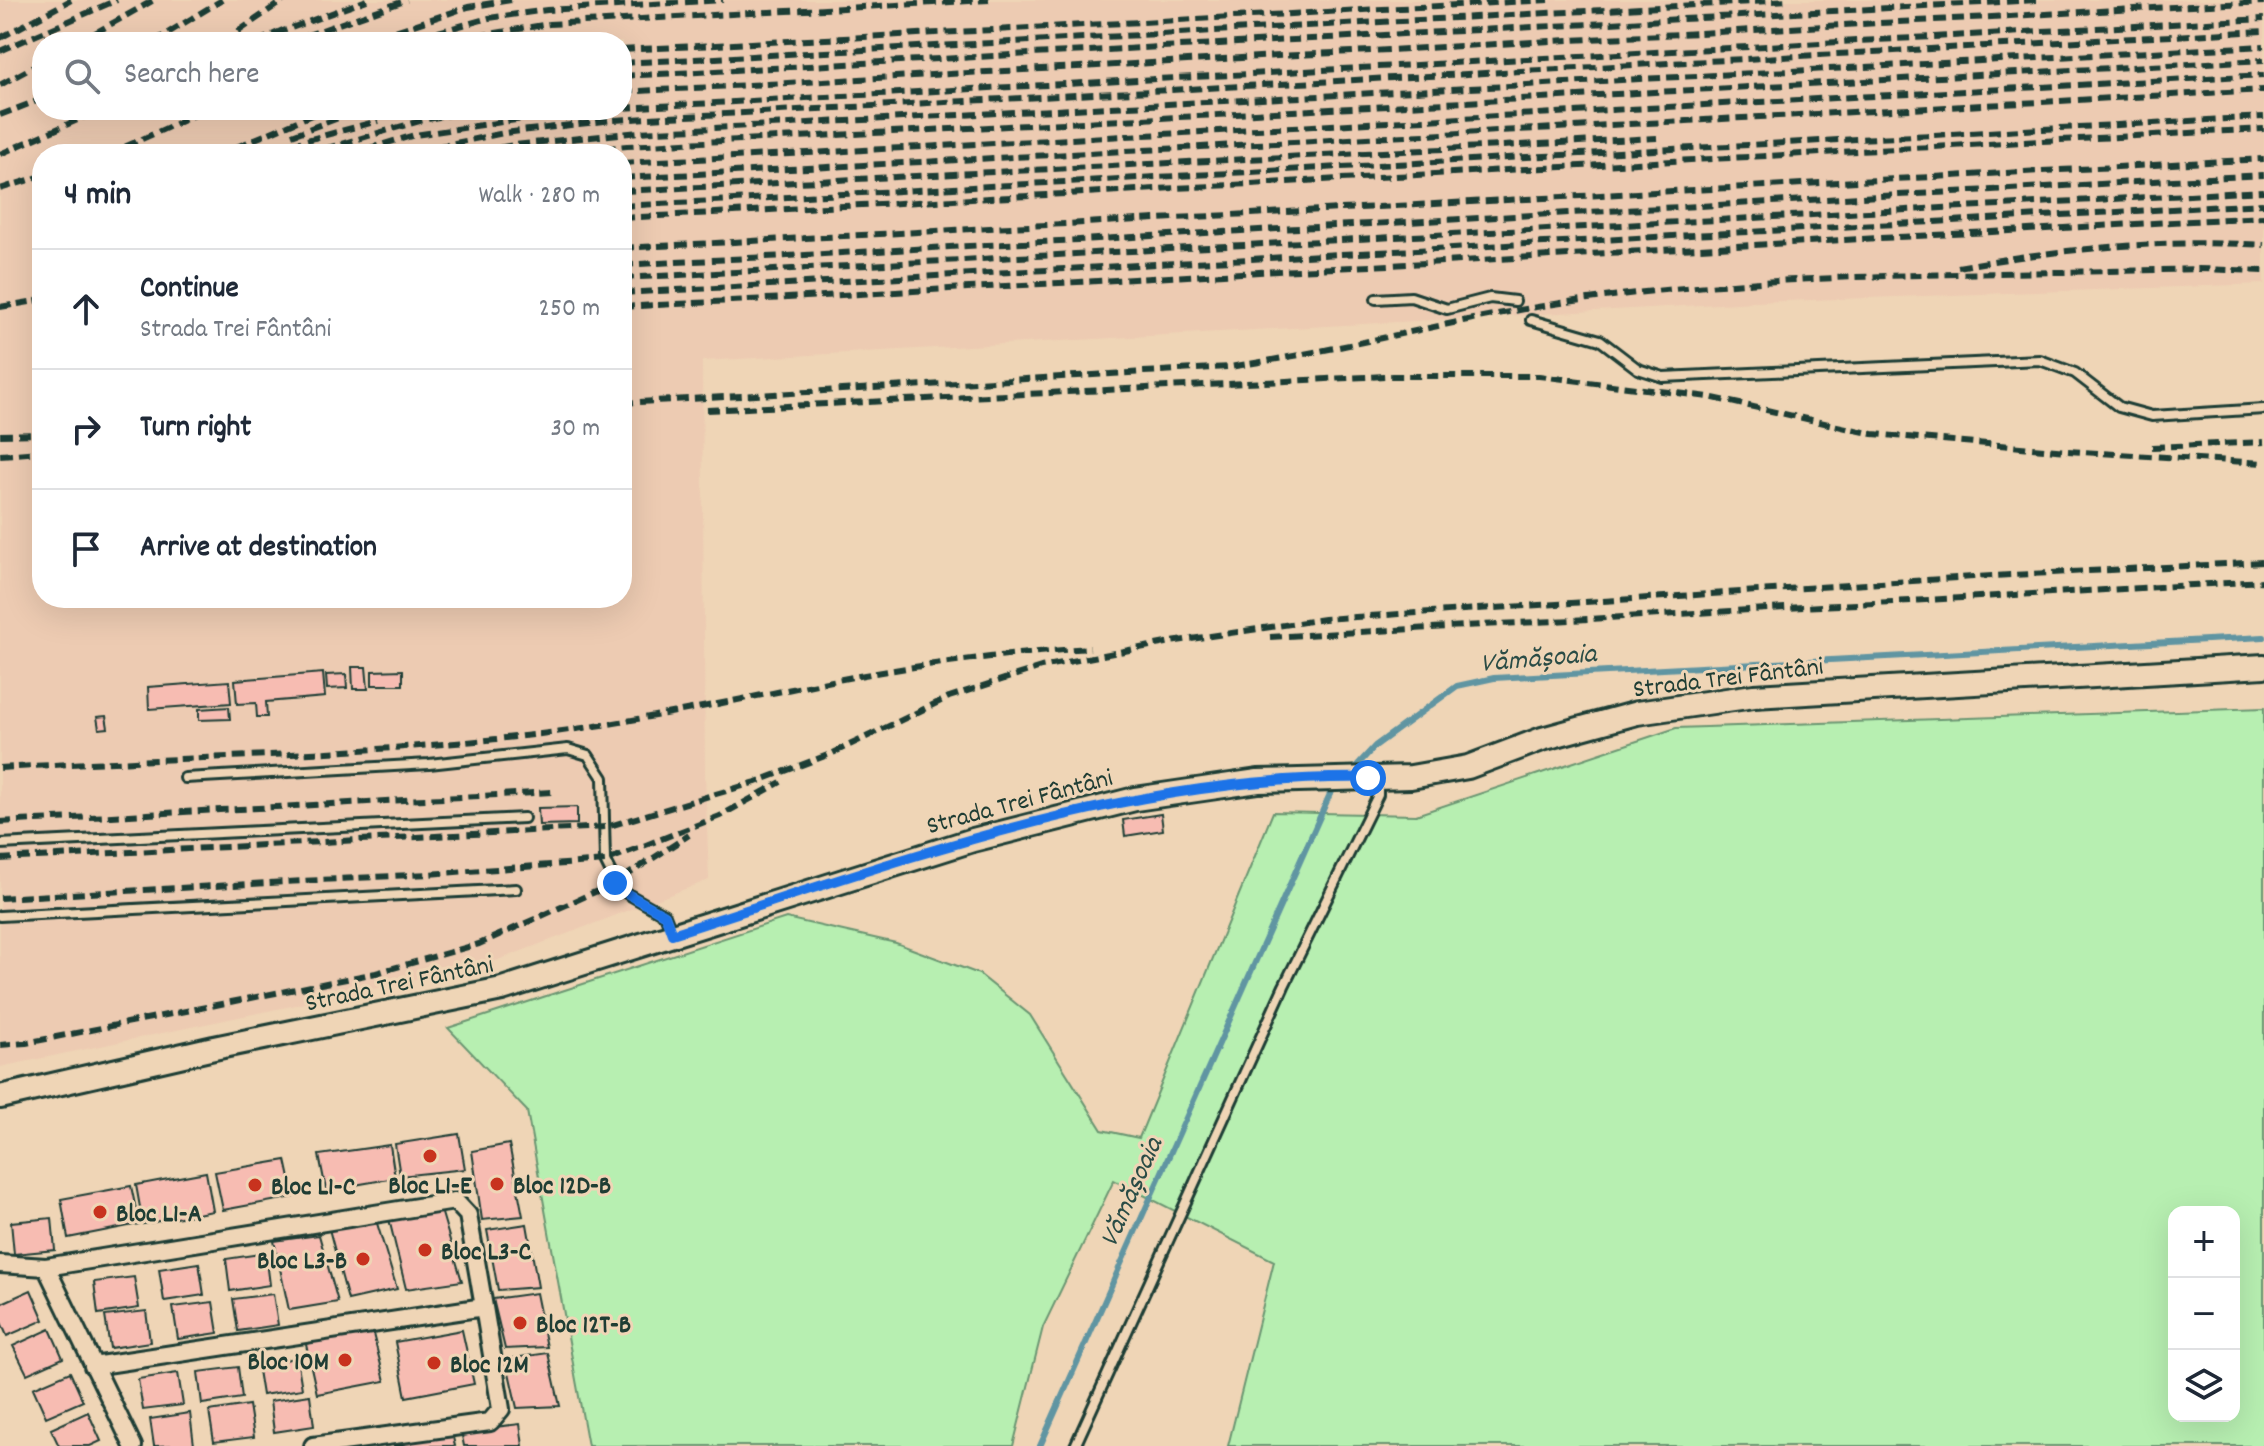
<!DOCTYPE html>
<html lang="en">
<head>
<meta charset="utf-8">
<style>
  :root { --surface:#fff; --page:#f2f2f3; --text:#1f2937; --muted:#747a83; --line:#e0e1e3 }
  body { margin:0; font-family:Dekko,sans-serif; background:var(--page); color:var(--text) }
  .controls { position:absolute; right:24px; bottom:24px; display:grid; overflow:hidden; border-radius:16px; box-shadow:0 8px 32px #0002 }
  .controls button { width:72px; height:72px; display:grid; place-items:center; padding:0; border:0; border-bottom:2px solid var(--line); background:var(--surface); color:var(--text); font:40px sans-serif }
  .stop { position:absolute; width:24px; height:24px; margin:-18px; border:6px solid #1a73e8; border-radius:50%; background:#fff }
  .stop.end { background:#1a73e8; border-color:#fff; box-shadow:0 2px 8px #0008 }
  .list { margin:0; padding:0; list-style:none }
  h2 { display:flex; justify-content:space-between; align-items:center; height:104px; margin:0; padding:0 32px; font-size:34px }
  h2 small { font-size:26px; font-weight:400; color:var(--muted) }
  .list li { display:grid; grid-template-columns:52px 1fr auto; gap:24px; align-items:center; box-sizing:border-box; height:120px; padding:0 32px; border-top:2px solid var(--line) }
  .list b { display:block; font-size:30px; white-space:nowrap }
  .list p { margin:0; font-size:26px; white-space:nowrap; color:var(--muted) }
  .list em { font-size:26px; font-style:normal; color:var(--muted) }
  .icon { flex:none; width:44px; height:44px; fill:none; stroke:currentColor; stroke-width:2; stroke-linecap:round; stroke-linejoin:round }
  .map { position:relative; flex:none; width:2264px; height:1446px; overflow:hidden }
  .search { position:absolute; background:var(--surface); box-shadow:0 8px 32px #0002; left:32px; top:32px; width:600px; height:88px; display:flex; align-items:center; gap:20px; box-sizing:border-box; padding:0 28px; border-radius:32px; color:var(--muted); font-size:30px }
  .panel { position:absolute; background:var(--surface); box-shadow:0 8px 32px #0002; left:32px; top:144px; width:600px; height:464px; border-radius:32px }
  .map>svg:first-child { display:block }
  .built { fill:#edcbb2; fill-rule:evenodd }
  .green { fill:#b7efb1; stroke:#6b9672; stroke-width:2; fill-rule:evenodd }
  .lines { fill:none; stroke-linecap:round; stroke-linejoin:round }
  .stream { stroke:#6095a2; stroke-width:6 }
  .building { fill:#f7bcb2; stroke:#1f3d34; stroke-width:2 }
  .service-casing { stroke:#1f3d34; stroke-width:14 }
  .minor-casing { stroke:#1f3d34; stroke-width:22 }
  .secondary-casing { stroke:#1f3d34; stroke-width:28 }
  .service { stroke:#efd5b6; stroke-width:8 }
  .minor { stroke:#efd5b6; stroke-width:16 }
  .secondary { stroke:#efd5b6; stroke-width:22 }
  .rail { stroke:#1f3d34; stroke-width:6; stroke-dasharray:12 6; stroke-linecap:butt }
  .route { stroke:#1a73e8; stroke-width:10 }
  .poi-dot { fill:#c8321e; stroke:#efd5b6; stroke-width:3 }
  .labels { text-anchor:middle; stroke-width:6; stroke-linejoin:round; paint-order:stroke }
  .street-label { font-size:26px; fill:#1f3d34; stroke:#efd5b6 }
  .poi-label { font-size:26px; font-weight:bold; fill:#1f3d34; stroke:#efd5b6; text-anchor:start }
  .water-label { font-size:28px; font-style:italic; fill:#2a4c46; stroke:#efd5b6 }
</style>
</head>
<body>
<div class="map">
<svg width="2264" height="1446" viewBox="0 0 2264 1446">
  <rect width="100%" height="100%" fill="#efd5b6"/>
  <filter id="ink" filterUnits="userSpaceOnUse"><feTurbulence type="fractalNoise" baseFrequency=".0125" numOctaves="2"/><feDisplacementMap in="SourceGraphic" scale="16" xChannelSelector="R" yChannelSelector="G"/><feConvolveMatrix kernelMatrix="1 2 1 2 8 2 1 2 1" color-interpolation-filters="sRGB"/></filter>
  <g filter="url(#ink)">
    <path class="built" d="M0,0h2264v284l-509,18 -1053,59 3,415 4,104 -227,86 -482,101zM42,42h580v68h-580zM42,154h580v444h-580z"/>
    <path class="green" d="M2264,708v738h-1036l46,-185 -160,-81 -71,147 -30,119h-425l-61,-335 -79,-83 338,-110 110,25 83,31 51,41 72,115 37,8 134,-326 143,3 260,-87zM2174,1212h60v204h-60z"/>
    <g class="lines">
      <path class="stream" d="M1351,772l24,-26 82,-60 37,-8 770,-41
        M1040,1446l290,-652 7,-8"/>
    </g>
    <path class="building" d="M352,667h14l2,22h-15z
      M403,670v15h-31v-14z
      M323,673l2,24 -59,5 1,15h-10l-1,-14 -19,1 -2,-24z
      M346,674l1,14 -20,1 -1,-14z
      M229,681l2,22 -82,6 -1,-22z
      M229,707l1,12 -31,1v-11z
      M106,716l2,12 -9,1 -2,-12z
      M577,807v17l-38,1 -1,-17z
      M1161,814l2,16 -38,6 -2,-16z
      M459,1134l6,35 -65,7 -5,-32z
      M509,1144l14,72 -41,4 -10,-69z
      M390,1145l5,33 -69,12 -7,-35z
      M286,1160l8,37 -71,13 -8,-38z
      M206,1172l7,39 -70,13 -7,-39z
      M131,1186l8,38 -71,14 -7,-39z
      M441,1210l21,71 -56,8 -17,-70z
      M52,1218l3,32 -41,4 -3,-32z
      M376,1220l21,69 -49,11 -19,-71z
      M527,1224l11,63 -40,3 -11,-60z
      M319,1235l19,67 -49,8 -15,-69z
      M266,1253l4,32 -40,6 -4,-32z
      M199,1263l5,32 -40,6 -5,-32z
      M134,1277l5,31 -41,6 -4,-32z
      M31,1290l13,30 -37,16 -7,-16v-16z
      M536,1293l11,54 -42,2 -12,-50z
      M273,1294l5,31 -40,6 -5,-32z
      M213,1302l5,31 -40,6 -5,-32z
      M146,1311l4,31 -40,6 -5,-32z
      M50,1329l13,29 -36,16 -14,-28z
      M372,1330l13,51 -68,13 -12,-54z
      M462,1330l12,54 -68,13 -11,-55z
      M548,1353l12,53 -43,2 -11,-49z
      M297,1358l5,31 -40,6 -5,-31z
      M238,1367l4,31 -40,6 -4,-32z
      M70,1372l13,29 -37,16 -13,-29z
      M178,1373l5,32 -40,5 -5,-31z
      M310,1395l4,31 -40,6 -4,-31z
      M249,1405l5,32 -40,5 -5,-31z
      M88,1412l13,29 -11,5h-31l-8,-17z
      M190,1413l4,32 -40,1 -4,-27z
      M520,1424l3,22h-59l-3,-15z
      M452,1433l3,13h-61l-1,-6z"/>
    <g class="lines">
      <defs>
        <path id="service" d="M1376,299l35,-2 36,12 43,-11 25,3
          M1531,320l69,20 38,29 25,8 377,-17 35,13 44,34 33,9 112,-7
          M185,778l244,-14 139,-15 20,6 15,23 2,83 14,28 46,26 7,18
          M0,844l524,-26
          M0,916l516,-27
          M1075,1446l209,-460 94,-191v-13"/>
        <path id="minor" d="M0,1264l46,3 87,179
          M46,1267l409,-66 13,14 16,92
          M93,1366l391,-59 17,102 -11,13 -177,24"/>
        <path id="secondary" d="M0,1097l214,-49 288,-59 471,-149 162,-41 123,-18 153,-4 57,-10 74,-28 95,-26 117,-17 510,-30"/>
      </defs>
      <use href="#service" class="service-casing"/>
      <use href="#minor" class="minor-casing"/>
      <use href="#secondary" class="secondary-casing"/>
      <use href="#service" class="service"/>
      <use href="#minor" class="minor"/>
      <use href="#secondary" class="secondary"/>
      <path class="rail" d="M275,34l92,-34
        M0,38l71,-38
        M79,42l75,-42
        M153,42l69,-42
        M223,42l61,-42
        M256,42l27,-12
        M288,42l119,-42
        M362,42l106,-35 43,-7
        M401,42l88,-24 58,-8 176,-10
        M441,42l108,-18 440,-24
        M622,50l927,-50
        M0,51l117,-51
        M622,63l1167,-63
        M622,76l1415,-76
        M0,85l42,-23
        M622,92l1642,-90
        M622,108l1642,-89
        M0,115l42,-16
        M292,135l68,-25
        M0,154l100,-44
        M109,154l97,-44
        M220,154l103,-44
        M255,154l123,-33
        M307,154l116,-34 51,-10
        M349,154l66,-19 168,-25
        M401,154l103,-21 109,-13 1651,-89
        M464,154l50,-9 124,-13 1626,-86
        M550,154l77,-8 1637,-86
        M622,163l1642,-88
        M622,178l1642,-88
        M0,189l42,-13
        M622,191l1035,-53
        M622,206l1642,-89
        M622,218l1642,-89
        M622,248l1642,-89
        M622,265l1642,-90
        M1958,267c101,-18 203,-28 306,-22
        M622,278l1642,-87
        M622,293l1642,-89
        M0,307l42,-7
        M622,307l1642,-90
        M622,403l607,-36c114,-17 225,-48 339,-65 207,-31 421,-27 630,-33l66,2
        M707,410l679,-34h153l170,21 164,37 194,17 197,12
        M0,435l42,-1
        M2152,447l112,-5
        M0,455l42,-3
        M1270,637l994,-56
        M0,768c174,-11 350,-12 524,-32 102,-12 202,-34 303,-54 86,-17 175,-28 263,-34
        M0,822l552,-30
        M0,859l606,-32 150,-45 77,-29 116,-56 92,-30 130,-25 153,-23 649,-42 291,-15
        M0,898l428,-24 177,-13 115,-45 61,-34
        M0,1045l26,-2 350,-70 103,-29 136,-61 74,-48"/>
    </g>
  </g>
  <g class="lines" filter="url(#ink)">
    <path class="route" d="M615,883l4,6 46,26 7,19c226,-72 455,-160 696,-156"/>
  </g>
  <g class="poi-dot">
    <circle cx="430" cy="1156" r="8"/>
    <circle cx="497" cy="1184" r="8"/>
    <circle cx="255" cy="1185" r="8"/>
    <circle cx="100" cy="1212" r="8"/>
    <circle cx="425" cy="1250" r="8"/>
    <circle cx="363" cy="1259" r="8"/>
    <circle cx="520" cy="1323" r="8"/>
    <circle cx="345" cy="1360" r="8"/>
    <circle cx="434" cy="1363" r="8"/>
  </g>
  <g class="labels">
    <g class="street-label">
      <text transform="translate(1728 676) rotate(-7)" y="9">Strada Trei Fântâni</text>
      <text transform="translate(1019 800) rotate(-15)" y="9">Strada Trei Fântâni</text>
      <text transform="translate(399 982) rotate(-12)" y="9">Strada Trei Fântâni</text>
    </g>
    <g class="poi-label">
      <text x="430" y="1193" text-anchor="middle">Bloc L1-E</text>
      <text x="513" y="1193">Bloc 12D-B</text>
      <text x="271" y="1194">Bloc L1-C</text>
      <text x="116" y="1221">Bloc L1-A</text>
      <text x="441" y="1259">Bloc L3-C</text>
      <text x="347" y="1268" text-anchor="end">Bloc L3-B</text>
      <text x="536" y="1332">Bloc 12T-B</text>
      <text x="329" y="1369" text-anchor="end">Bloc 10M</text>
      <text x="450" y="1372">Bloc 12M</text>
    </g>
    <g class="water-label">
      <text transform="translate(1538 656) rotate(-5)" y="10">Vămășoaia</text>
      <text transform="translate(1129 1191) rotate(-66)" y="10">Vămășoaia</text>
    </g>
  </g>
</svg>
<div class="controls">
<button>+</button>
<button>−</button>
<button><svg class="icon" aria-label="layers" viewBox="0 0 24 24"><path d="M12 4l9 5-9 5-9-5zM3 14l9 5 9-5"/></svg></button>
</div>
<div class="stop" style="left:1368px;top:778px"></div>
<div class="stop end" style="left:615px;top:883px"></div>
<div class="search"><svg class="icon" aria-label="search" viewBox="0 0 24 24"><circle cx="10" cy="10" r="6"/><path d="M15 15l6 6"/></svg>Search here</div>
<section class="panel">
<h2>4 min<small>Walk · 280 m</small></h2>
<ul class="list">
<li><svg class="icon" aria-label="ahead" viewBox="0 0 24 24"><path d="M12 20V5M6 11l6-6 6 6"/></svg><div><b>Continue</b><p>Strada Trei Fântâni</p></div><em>250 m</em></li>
<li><svg class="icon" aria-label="right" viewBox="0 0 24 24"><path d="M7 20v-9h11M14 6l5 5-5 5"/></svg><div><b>Turn right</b></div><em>30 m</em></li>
<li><svg class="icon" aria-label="arrive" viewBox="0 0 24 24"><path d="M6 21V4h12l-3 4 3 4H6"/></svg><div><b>Arrive at destination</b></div></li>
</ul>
</section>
</div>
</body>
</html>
